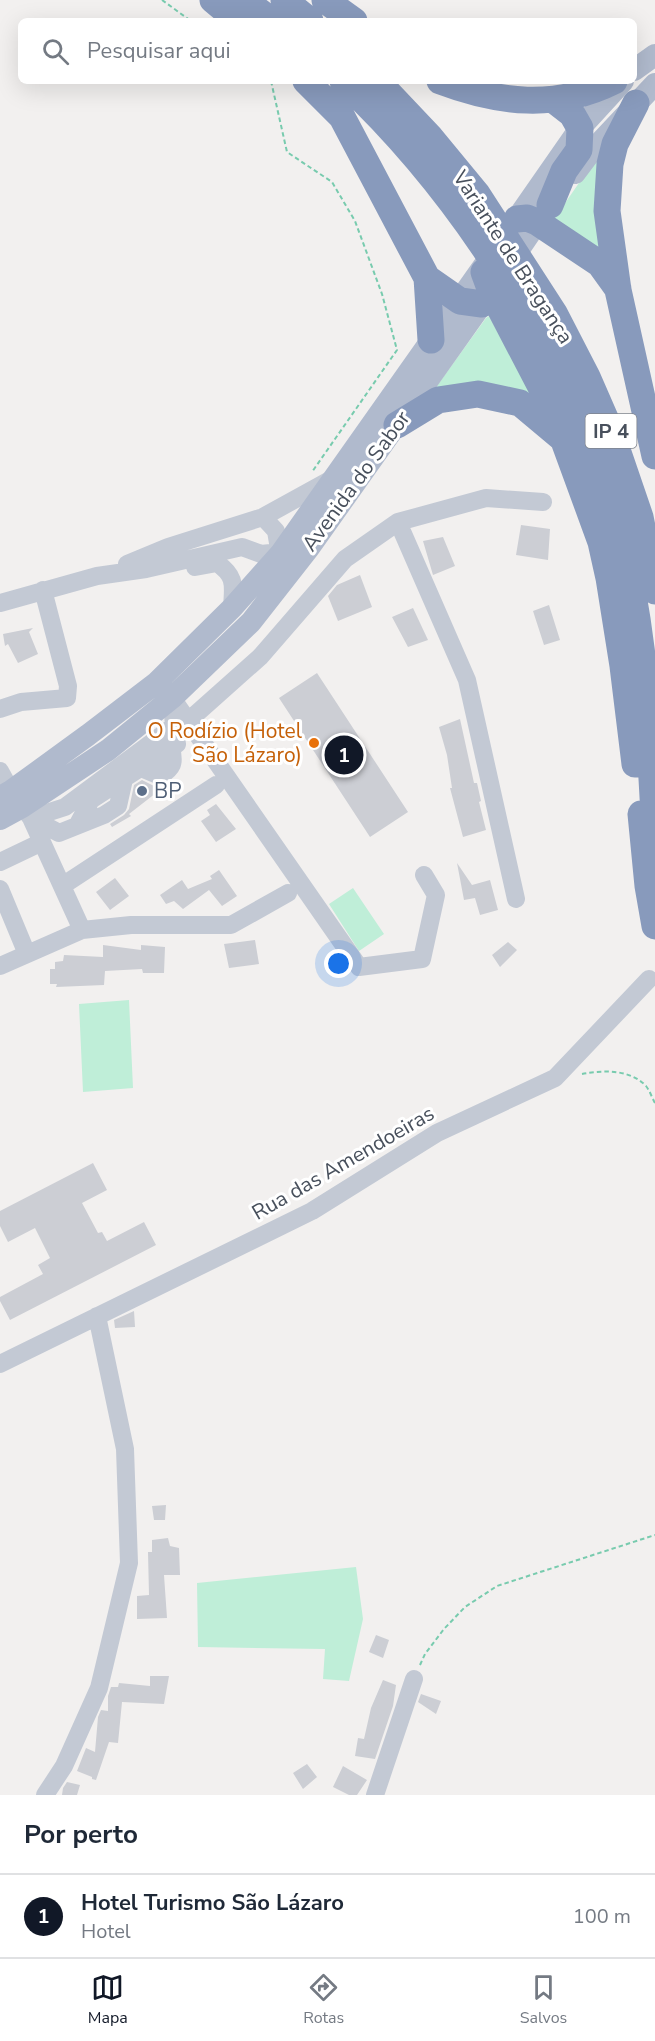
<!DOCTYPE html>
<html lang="pt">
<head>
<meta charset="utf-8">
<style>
  :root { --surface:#fff; --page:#f6f6f7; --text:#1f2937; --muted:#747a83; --line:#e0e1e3; --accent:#111827 }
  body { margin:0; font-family:"Nunito Sans",sans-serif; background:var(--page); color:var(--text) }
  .you { position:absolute; left:339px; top:964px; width:21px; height:21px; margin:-15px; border:4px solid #fff; border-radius:50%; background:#1a73e8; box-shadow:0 0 0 9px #1a73e833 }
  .badge { display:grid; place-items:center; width:39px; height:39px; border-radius:50%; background:var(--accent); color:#fff; font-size:20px; font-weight:700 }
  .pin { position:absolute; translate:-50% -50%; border:3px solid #fff; box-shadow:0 2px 6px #0006 }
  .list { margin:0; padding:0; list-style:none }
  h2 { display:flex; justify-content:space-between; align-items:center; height:78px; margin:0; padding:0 24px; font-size:26px }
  h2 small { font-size:20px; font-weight:400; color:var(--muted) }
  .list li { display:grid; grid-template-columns:39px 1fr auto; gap:18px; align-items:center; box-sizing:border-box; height:84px; padding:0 24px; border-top:2px solid var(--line) }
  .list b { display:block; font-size:22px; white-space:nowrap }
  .list p { margin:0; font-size:20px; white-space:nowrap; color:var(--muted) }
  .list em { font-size:20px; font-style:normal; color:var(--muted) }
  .icon { flex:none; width:33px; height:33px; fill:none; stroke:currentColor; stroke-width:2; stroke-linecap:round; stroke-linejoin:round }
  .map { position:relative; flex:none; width:655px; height:1795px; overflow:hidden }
  .search { position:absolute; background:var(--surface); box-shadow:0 6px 24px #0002; left:18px; right:18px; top:18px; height:66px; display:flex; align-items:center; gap:15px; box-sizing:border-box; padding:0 21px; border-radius:9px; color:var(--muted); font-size:22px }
  .sheet { height:162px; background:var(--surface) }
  nav { display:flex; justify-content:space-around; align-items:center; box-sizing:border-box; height:84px; border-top:2px solid var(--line); background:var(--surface); font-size:16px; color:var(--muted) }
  nav a { display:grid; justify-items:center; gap:3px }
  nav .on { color:var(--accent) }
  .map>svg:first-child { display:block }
  .green { fill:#bfeed8 }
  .building { fill:#ccced4 }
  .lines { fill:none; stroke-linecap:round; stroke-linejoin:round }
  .path { stroke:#78cbae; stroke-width:2; stroke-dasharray:4.5 3; stroke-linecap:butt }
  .minor { stroke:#c3c9d4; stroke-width:18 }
  .major { stroke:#b0bacd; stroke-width:22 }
  .highway { stroke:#889abc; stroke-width:27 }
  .food-dot { fill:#e8710a; stroke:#fff; stroke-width:2 }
  .service-dot { fill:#5c6f8a; stroke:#fff; stroke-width:2 }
  .labels { text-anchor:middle; stroke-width:6; stroke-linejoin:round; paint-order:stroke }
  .shield { fill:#fff; stroke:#7f848d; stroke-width:1.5 }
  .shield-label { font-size:20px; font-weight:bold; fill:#48505c }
  .street-label { font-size:21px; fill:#48505c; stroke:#fff }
  .food-label { font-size:21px; fill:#c56008; stroke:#fff; text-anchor:end }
  .service-label { font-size:21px; fill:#4e5e75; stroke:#fff; text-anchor:start }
</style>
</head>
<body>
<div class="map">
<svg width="655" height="1795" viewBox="0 0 655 1795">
  <rect width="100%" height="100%" fill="#f2f0ef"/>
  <path class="green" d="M606,144l-2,109 -50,-34z
    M489,316l45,83 -100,-9 52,-72z
    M353,888l31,46 -25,17 -30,-47z
    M129,1000l4,88 -50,4 -4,-88z
    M356,1567l7,52 -14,62 -26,-2 2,-30 -127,-2 -1,-64z"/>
  <path class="building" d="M521,525l29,4 -2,31 -32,-5z
    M443,537l12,29 -22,9 -10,-34z
    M360,575l12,32 -34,14 -10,-25 9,-11z
    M549,605l11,35 -16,5 -11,-34z
    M413,608l15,32 -20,7 -16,-30z
    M33,628l-4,4 9,22 -20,9 -10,-19 -3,2 -2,-12z
    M317,673l91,139 -38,25 -91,-139z
    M460,719l14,64h3l4,18 -2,1 7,28 -23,7 -13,-49h2l-5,-33 -8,-28z
    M142,780l14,7 9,-1 -36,28 2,2 -19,11 -2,-3 14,-9 5,-6 5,-24z
    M216,804l20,25 -20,13 -15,-21 9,-6 -3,-5z
    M457,863l15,22 18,-5 8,30 -18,5 -5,-17 -11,2z
    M219,870l18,26 -15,10 -13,-16 -26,19 -9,-8 -8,3 -6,-9 22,-15 6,9 24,-10 -2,-3z
    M115,878l14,18 -19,14 -14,-18z
    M255,940l4,24 -30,4 -5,-24z
    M508,942l9,8 -17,17 -8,-12z
    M103,945l38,5v-5l24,2 -1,26h-21l-1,-4 -37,2 -1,14 -48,2 1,-3h-7v-15h5v-7l8,-1 1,-6 39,2z
    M93,1163l14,27 -25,13 16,30 4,-1 5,9 37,-19 12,23 -146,75 -10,-19v-4l43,-23 -5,-9 12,-7 -15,-30 -27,14 -8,-16v-15z
    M134,1311l1,16 -20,1 -1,-8z
    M166,1505l-1,15h-11l-2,-14z
    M168,1538l2,8 9,2 1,27h-16l3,43 -30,1v-23l12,-1 -1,-43h4v-12z
    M376,1635l13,5 -6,18 -14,-6z
    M150,1676h19l-5,28 -42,-2 -4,41 -9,-1 -13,38 -4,-1v-2l-15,-6 9,-23 9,4 3,-35 3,-7 7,1v-15l3,-9h7l1,-4 31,3z
    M383,1680l13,5 -3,21 -18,53 -20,-3 3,-18 6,1 7,-31z
    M421,1694l20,7 -5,13 -18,-12z
    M307,1764l10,13 -14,12 -10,-16z
    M343,1766l24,14 -10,15h-8l-16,-8z
    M67,1782l13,3 -3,10h-15l1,-7z"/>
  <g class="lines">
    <path class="path" d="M162,0l29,21
      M271,81l16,71 45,30 23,39 27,73 15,56 -85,122
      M582,1074c21,-4 48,-5 64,12 4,5 6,12 9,17
      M420,1665l5,-11 19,-25 21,-22 32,-21 158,-51"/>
    <path class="minor" d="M263,517l13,14 5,30
      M398,522l69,158 49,219
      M127,564l41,-17 95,-30 69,-38
      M195,567l22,-4c20,14 16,23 15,45
      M0,603l97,-27 49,-7 96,-22 19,7 29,-3
      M172,698l187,269 63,-8 14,-64 -12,-20
      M0,709l21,-7 46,-4 1,-12 -25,-96
      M187,722l73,-65 85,-98 53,-37 88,-24 57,4
      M141,768l19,8c13,-8 15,-13 11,-28
      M0,771l11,20 20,27 51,112 49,-5h100l57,-32
      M31,818l34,-11 109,-81 -2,-24
      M31,818l28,15 45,-18 14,-9 6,-27
      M78,824l13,-24 86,-56 -3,-18
      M0,862l42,-20
      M62,886l154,-101
      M0,889l27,65
      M0,966l82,-36
      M0,1364l312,-153 125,-78 118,-55 94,-99
      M45,1795l19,-29 35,-78 30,-125 -4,-114 -28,-133
      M375,1795l39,-116"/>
    <path class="major" d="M634,70l21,-15
      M575,173l15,-20 65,-69
      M509,230l71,-102 43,-47
      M0,797l11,-6 77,-56 68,-52 76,-75 49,-55 209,-296
      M0,819l22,-12 86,-57 64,-52 79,-76 58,-74 173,-244 65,-96"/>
    <path class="highway" d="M213,0l25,21
      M244,0l28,21
      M284,0l26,21
      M325,0l29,21
      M306,81l36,36 85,161 4,62
      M343,81c108,102 192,229 247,366 11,28 22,57 30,86 25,99 30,201 35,302
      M377,81l53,56 47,57 77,119 33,64 24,55 29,85 15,74
      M440,81c58,22 116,29 174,0
      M636,103l-21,41 -5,20 -3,47 11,79 37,166
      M550,205l14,-34 15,-21 1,-22 -8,-14 -18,-14
      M517,219l10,-1 10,4 63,42 18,25
      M484,272l7,19 61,117 49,134 8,36 14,88 12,98
      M427,278l33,23 22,3
      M397,425l41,-25 40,-6 42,9 43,36
      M641,814l7,72 7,40"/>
  </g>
  <circle class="food-dot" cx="314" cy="743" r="6"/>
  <circle class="service-dot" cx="142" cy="791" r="6"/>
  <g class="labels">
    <rect class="shield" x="585.5" y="414" width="51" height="34" rx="4.5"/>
    <g class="shield-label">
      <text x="611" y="438">IP 4</text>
    </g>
    <g class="street-label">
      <text transform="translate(513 257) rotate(57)" y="7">Variante de Bragança</text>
      <text transform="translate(356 481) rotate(-54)" y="7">Avenida do Sabor</text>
      <text transform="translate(343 1163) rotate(-30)" y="7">Rua das Amendoeiras</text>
    </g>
    <g class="food-label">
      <text x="302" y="738">O Rodízio (Hotel<tspan x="302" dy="24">São Lázaro)</tspan></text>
    </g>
    <g class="service-label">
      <text x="154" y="798">BP</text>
    </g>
  </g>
</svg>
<div class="you"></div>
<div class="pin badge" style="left:344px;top:755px">1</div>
<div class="search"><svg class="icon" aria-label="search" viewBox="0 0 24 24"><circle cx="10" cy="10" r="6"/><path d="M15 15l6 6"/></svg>Pesquisar aqui</div>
</div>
<section class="sheet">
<h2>Por perto<small></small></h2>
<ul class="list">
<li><span class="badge">1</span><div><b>Hotel Turismo São Lázaro</b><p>Hotel</p></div><em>100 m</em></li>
</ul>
</section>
<nav>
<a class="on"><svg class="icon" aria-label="map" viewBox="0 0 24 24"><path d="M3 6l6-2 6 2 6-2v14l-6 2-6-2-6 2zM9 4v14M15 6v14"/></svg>Mapa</a>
<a><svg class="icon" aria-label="directions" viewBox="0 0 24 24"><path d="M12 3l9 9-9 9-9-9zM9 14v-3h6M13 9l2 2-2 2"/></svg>Rotas</a>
<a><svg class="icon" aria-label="saved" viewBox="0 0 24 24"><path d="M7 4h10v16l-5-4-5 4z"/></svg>Salvos</a>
</nav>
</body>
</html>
